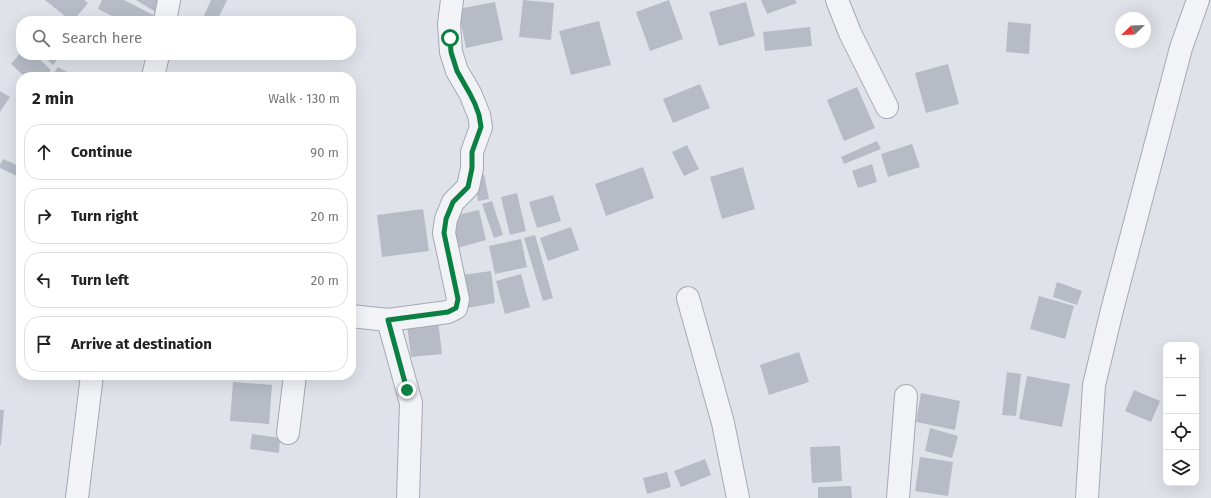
<!DOCTYPE html>
<html lang="en">
<head>
<meta charset="utf-8">
<style>
  :root { --surface:#fff; --page:#f2f2f2; --text:#222; --muted:#767676; --line:#e0e0e0 }
  body { margin:0; font-family:"Fira Sans",sans-serif; background:var(--page); color:var(--text) }
  .controls { position:absolute; right:12px; bottom:12px; display:grid; overflow:hidden; border-radius:8px; box-shadow:0 4px 16px #0002 }
  .controls button { width:36px; height:36px; display:grid; place-items:center; padding:0; border:0; border-bottom:1px solid var(--line); background:var(--surface); color:var(--text); font:20px sans-serif }
  .compass { position:absolute; left:1115px; top:12px; width:36px; height:36px; border-radius:50%; background:var(--surface); box-shadow:0 4px 16px #0002; rotate:247deg }
  .stop { position:absolute; width:12px; height:12px; margin:-9px; border:3px solid #0b8043; border-radius:50%; background:#fff }
  .stop.end { background:#0b8043; border-color:#fff; box-shadow:0 1px 4px #0008 }
  .list { margin:0; padding:0; list-style:none }
  h2 { display:flex; justify-content:space-between; align-items:center; height:52px; margin:0; padding:0 16px; font-size:17px }
  h2 small { font-size:13px; font-weight:400; color:var(--muted) }
  .list li { display:grid; grid-template-columns:26px 1fr auto; gap:12px; align-items:center; box-sizing:border-box; height:56px; margin:0 8px 8px; padding:0 8px; border:1px solid var(--line); border-radius:16px }
  .list b { display:block; font-size:15px; white-space:nowrap }
  .list em { font-size:13px; font-style:normal; color:var(--muted) }
  .icon { flex:none; width:22px; height:22px; fill:none; stroke:currentColor; stroke-width:2; stroke-linecap:round; stroke-linejoin:round }
  .map { position:relative; flex:none; width:1211px; height:498px; overflow:hidden }
  .search { position:absolute; background:var(--surface); box-shadow:0 4px 16px #0002; left:16px; top:16px; width:340px; height:44px; display:flex; align-items:center; gap:10px; box-sizing:border-box; padding:0 14px; border-radius:16px; color:var(--muted); font-size:15px }
  .panel { position:absolute; background:var(--surface); box-shadow:0 4px 16px #0002; left:16px; top:72px; width:340px; height:308px; border-radius:16px }
  .map>svg:first-child { display:block }
  .building { fill:#b6bbc6 }
  .lines { fill:none; stroke-linecap:round; stroke-linejoin:round }
  .street-casing { stroke:#a4a9b3; stroke-width:24 }
  .street { stroke:#f2f3f7; stroke-width:22 }
  .route { stroke:#0b8043; stroke-width:5 }
</style>
</head>
<body>
<div class="map">
<svg width="1211" height="498" viewBox="0 0 1211 498">
  <rect width="100%" height="100%" fill="#dfe2e9"/>
  <path class="building" d="M45,0h39l4,3 -15,18h-2z
    M102,0h22l37,19 -1,2h-38l-24,-12z
    M136,0h27l-4,14z
    M211,0h16l-10,21h-8l-6,-3z
    M523,0l31,3 -3,37 -32,-3z
    M669,0l14,39 -33,12 -14,-39z
    M761,0h34l2,3 -30,11z
    M495,2l8,38 -37,8 -8,-39z
    M746,2l9,34 -36,10 -10,-34z
    M599,21l12,44 -40,10 -12,-44z
    M1008,22l23,2 -2,30 -23,-2z
    M810,27l2,19 -47,5 -2,-19z
    M21,52v3h14l16,15 -7,7h-19l-14,-13z
    M42,55h19l-8,10z
    M948,64l11,40 -33,9 -11,-40z
    M58,67l18,10h-25z
    M700,84l10,24 -37,15 -10,-24z
    M857,87l18,41 -31,13 -17,-41z
    M0,91l10,6 -10,15z
    M877,141l4,8 -37,15 -3,-7z
    M912,144l8,23 -32,10 -7,-23z
    M687,145l12,24 -15,7 -12,-24z
    M3,159l18,8v11l-21,-10v-3z
    M872,164l5,18 -19,6 -6,-17z
    M643,167l11,31 -48,18 -11,-32z
    M743,167l12,42 -33,10 -12,-42z
    M484,174l5,25 -11,2 -4,-25z
    M517,193l9,38 -16,4 -9,-38z
    M553,195l8,26 -24,7 -8,-26z
    M492,201l11,34 -9,3 -12,-34z
    M423,209l6,42 -47,6 -5,-42z
    M479,210l7,30 -29,8 -8,-31z
    M571,227l8,23 -31,11 -8,-23z
    M535,235l18,63 -10,3 -19,-63z
    M521,239l6,28 -32,7 -6,-28z
    M491,271l4,32 -28,5 -5,-33z
    M521,274l9,33 -25,7 -9,-33z
    M1057,282l25,9 -5,14 -24,-8z
    M1039,296l35,10 -9,33 -35,-10z
    M438,320l4,34 -31,3 -4,-33z
    M799,352l10,30 -40,13 -9,-30z
    M1007,372l14,2 -5,42 -14,-1z
    M1027,376l43,8 -8,43 -43,-8z
    M233,382l39,3 -3,39 -39,-3z
    M1134,390l26,11 -9,21 -26,-11z
    M921,393l39,8 -5,29 -39,-8z
    M0,410h4l-3,35h-1z
    M930,428l28,8 -6,22 -27,-7z
    M252,434l28,4 -1,15 -29,-4z
    M840,446l2,35 -30,2 -2,-36z
    M920,457l33,5 -5,34 -33,-5z
    M705,459l6,16 -30,12 -7,-16z
    M667,472l4,15 -24,7 -4,-16z
    M851,486l1,12h-34v-11z"/>
  <g class="lines">
    <defs>
      <path id="street" d="M837,0l13,33 37,74
        M165,21l4,-21
        M153,77l5,-22
        M688,298l35,125 15,75
        M351,316l37,4 60,-8 8,-4 2,-9 -14,-66 2,-14 7,-17 15,-15 4,-19v-16l9,-25 -2,-12 -9,-22 -13,-22 -6,-19 -2,-28 3,-24
        M388,320l23,83 -3,95
        M288,433l7,-58
        M77,498l15,-123
        M898,498l8,-102
        M1087,498l7,-113 18,-75 69,-262 17,-48"/>
    </defs>
    <use href="#street" class="street-casing"/>
    <use href="#street" class="street"/>
  </g>
  <g class="lines">
    <path class="route" d="M407,390l-19,-70 60,-8 8,-4 2,-9 -14,-66 2,-14 7,-17 15,-15 4,-19v-16l9,-25 -2,-12 -4,-11 -5,-10 -13,-23 -6,-19 -1,-14"/>
  </g>
</svg>
<div class="controls">
<button>+</button>
<button>−</button>
<button><svg class="icon" aria-label="locate" viewBox="0 0 24 24"><circle cx="12" cy="12" r="6"/><path d="M12 2v4M12 18v4M2 12h4M18 12h4"/></svg></button>
<button><svg class="icon" aria-label="layers" viewBox="0 0 24 24"><path d="M12 4l9 5-9 5-9-5zM3 14l9 5 9-5"/></svg></button>
</div>
<svg class="compass" viewBox="-18 -18 36 36"><path d="M0-13l5 13h-10z" fill="#e53935"/><path d="M0 13l5-13h-10z" fill="#767676"/></svg>
<div class="stop" style="left:450px;top:38px"></div>
<div class="stop end" style="left:407px;top:390px"></div>
<div class="search"><svg class="icon" aria-label="search" viewBox="0 0 24 24"><circle cx="10" cy="10" r="6"/><path d="M15 15l6 6"/></svg>Search here</div>
<section class="panel">
<h2>2 min<small>Walk · 130 m</small></h2>
<ul class="list">
<li><svg class="icon" aria-label="ahead" viewBox="0 0 24 24"><path d="M12 20V5M6 11l6-6 6 6"/></svg><div><b>Continue</b></div><em>90 m</em></li>
<li><svg class="icon" aria-label="right" viewBox="0 0 24 24"><path d="M7 20v-9h11M14 6l5 5-5 5"/></svg><div><b>Turn right</b></div><em>20 m</em></li>
<li><svg class="icon" aria-label="left" viewBox="0 0 24 24"><path d="M17 20v-9H6M10 6l-5 5 5 5"/></svg><div><b>Turn left</b></div><em>20 m</em></li>
<li><svg class="icon" aria-label="arrive" viewBox="0 0 24 24"><path d="M6 21V4h12l-3 4 3 4H6"/></svg><div><b>Arrive at destination</b></div></li>
</ul>
</section>
</div>
</body>
</html>
